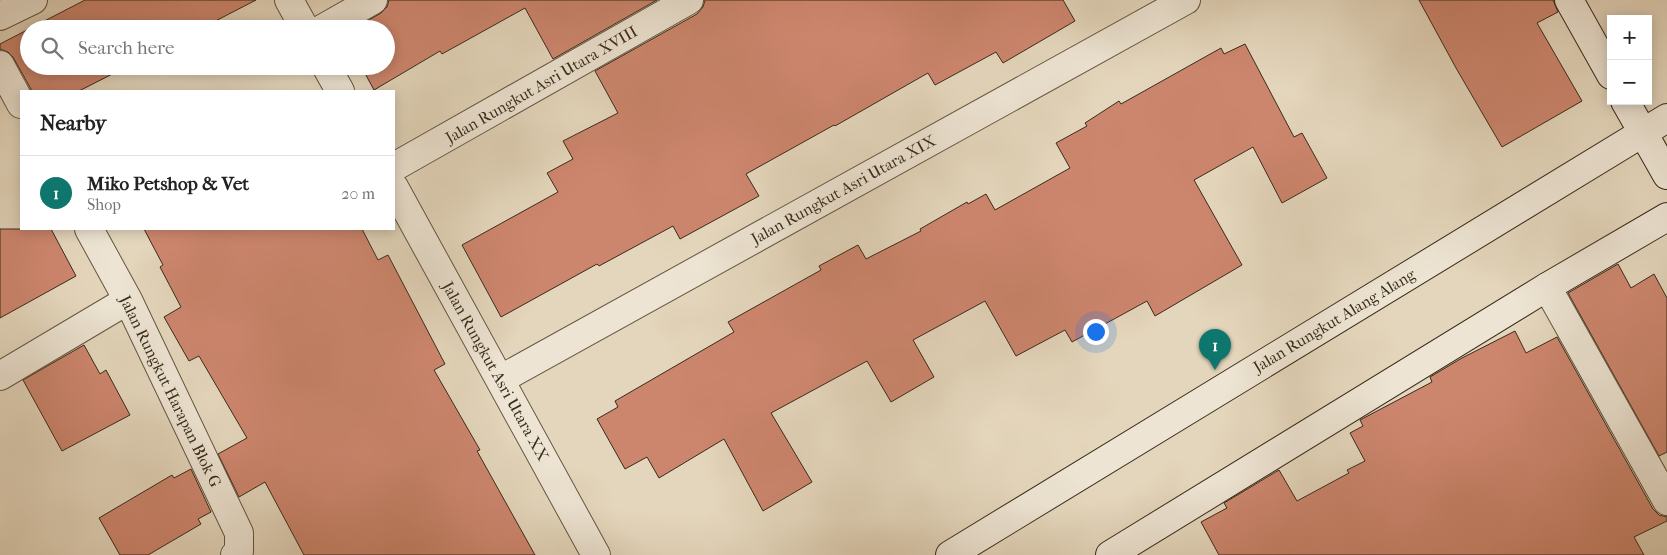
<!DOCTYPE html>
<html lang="en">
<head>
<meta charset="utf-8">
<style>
  :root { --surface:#fff; --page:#f6f6f6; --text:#222; --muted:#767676; --line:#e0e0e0; --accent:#0f766e }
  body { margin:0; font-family:"IM FELL French Canon",serif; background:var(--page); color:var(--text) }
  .controls { position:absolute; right:15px; top:15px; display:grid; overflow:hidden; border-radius:0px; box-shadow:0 2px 12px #0003 }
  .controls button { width:45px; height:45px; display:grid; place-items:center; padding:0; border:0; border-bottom:1px solid var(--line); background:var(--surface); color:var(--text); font:25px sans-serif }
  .you { position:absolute; left:1095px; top:331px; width:18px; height:18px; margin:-12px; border:4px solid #fff; border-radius:50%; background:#1a73e8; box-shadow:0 0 0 8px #1a73e833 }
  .badge { display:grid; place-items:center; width:32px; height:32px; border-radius:50%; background:var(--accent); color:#fff; font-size:16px; font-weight:700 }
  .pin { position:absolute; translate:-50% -41px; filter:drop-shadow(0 1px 2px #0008) }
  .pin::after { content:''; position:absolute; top:26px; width:18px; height:15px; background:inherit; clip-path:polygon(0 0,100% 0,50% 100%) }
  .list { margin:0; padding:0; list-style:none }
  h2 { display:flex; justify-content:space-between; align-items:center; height:65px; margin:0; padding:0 20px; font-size:21px }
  h2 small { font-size:16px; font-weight:400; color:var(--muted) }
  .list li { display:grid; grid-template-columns:32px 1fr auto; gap:15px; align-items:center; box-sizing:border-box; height:75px; padding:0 20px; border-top:1px solid var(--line) }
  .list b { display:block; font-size:19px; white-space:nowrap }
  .list p { margin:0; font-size:16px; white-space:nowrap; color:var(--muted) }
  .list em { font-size:16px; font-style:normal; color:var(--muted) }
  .icon { flex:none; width:28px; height:28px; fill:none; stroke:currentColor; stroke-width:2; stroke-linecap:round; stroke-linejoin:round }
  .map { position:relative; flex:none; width:1667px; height:555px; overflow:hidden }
  .search { position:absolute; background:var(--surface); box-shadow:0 2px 12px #0003; left:20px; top:20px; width:375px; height:55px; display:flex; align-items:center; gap:12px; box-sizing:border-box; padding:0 18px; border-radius:28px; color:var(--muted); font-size:19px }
  .panel { position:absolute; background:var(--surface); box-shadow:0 2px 12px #0003; left:20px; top:90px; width:375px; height:140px; border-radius:0px }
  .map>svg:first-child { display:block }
  .building { fill:#cd866e; stroke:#392b19 }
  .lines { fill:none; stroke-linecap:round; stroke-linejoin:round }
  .street-casing { stroke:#645642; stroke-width:30 }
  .secondary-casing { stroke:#392b19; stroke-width:30 }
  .street { stroke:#ede4d3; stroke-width:28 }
  .secondary { stroke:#ede4d3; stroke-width:28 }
  .labels { text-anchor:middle; stroke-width:4.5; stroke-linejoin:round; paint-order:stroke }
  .street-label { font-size:16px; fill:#392b19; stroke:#ede4d3 }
</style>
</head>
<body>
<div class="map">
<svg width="1667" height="555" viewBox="0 0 1667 555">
  <rect width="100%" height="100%" fill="#e4d6bc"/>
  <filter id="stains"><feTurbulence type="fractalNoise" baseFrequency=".004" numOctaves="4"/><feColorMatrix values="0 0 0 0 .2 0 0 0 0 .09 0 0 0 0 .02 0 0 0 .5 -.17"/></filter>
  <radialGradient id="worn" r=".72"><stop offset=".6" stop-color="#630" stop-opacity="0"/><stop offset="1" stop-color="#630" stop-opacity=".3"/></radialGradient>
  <path class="building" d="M85,0h171l-56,29h-171z
    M389,0h268l-104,59 -28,-51 -83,46 -2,-3 -66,39 -13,-24h25v-37l-31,-1 26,-15 6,-6z
    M705,0h358l12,21 -72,42 -7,-11 -61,33 -7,-12 -93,53 -1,-1 -88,49 13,22 -79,43 -7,-13 -74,40 -2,-2 -96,53 -39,-72 96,-53 -11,-19 26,-14 -10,-18 55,-28 -23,-42 102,-57 6,-7z
    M1419,0h134l5,12 -21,11 45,78 -80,46 -46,-79z
    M29,29v37h99l-49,25h-47l-19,-34 -5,-5 -8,-3v-5z
    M1245,44l49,93 8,-4 25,45 -45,25 -29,-56 -59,33 48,85 -87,51 -8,-15 -75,41 -7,-12 -49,26 -31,-55 -72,39 21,37 -43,25 -24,-41 -96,52 41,69 -49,29 -39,-72 -65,39 -12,-21 -22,12 -28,-50 21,-12 -3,-6 119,-69 -6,-10 93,-52 -2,-4 39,-21 8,14 55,-28 -1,-2 47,-27 1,2 18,-10 9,16 75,-42 -14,-25 31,-17 -2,-3 34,-22 2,3 100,-56 3,6z
    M0,229h51l25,47 -76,42z
    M144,229h218l16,31 10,-5 57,109 -11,6 46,80 -3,1 58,104h-231l-39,-73 -26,15 -21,-43 29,-16 -48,-82 -10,5 -25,-44 17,-10 -21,-40 3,-2z
    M1618,264l13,24 23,-14 13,24v154l-8,4 -91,-163z
    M1515,331l11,22 31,-16 96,172 6,6 8,2v4l-33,16 10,18h-425l-18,-33 26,-14 -3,-5 55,-33 18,31 52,-28 -2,-3 18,-9 -15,-28 13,-7 -3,-6 72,-38 -2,-5 32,-19z
    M84,345l16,29 6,-4 24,45 -68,36 -39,-71z
    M191,469l20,43 -13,7 3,5 -53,31h-28l-21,-37 73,-43 2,3z"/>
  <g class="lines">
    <defs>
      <path id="street" d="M289,0l16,29
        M0,16l33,-16
        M322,29l51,-29
        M0,65l21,39
        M326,66l14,25
        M394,167l295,-167
        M394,187l202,368
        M89,229l39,71 111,233v18l-4,4
        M1547,287l120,214
        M0,376l128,-76
        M501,379l685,-379"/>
      <path id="secondary" d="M1569,0l42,75
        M1625,101l42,74
        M950,555l717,-437
        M1110,555l437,-268 120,-70"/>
    </defs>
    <use href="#street" class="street-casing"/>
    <use href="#secondary" class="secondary-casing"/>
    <use href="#street" class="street"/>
    <use href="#secondary" class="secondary"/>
  </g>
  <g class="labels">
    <g class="street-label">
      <text transform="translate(541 84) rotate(-30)" y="6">Jalan Rungkut Asri Utara XVIII</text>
      <text transform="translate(843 189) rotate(-29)" y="6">Jalan Rungkut Asri Utara XIX</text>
      <text transform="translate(1334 320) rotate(-31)" y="6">Jalan Rungkut Alang Alang</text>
      <text transform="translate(496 371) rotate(61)" y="6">Jalan Rungkut Asri Utara XX</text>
      <text transform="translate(171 391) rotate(64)" y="6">Jalan Rungkut Harapan Blok G</text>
    </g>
  </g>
  <rect width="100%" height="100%" filter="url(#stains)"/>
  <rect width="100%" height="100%" fill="url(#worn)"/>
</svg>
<div class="controls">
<button>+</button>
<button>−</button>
</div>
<div class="you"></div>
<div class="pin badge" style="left:1215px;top:370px">1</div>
<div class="search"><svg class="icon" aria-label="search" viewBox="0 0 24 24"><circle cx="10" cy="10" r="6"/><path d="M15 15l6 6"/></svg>Search here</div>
<section class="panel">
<h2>Nearby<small></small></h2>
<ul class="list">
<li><span class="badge">1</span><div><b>Miko Petshop &amp; Vet</b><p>Shop</p></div><em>20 m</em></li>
</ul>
</section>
</div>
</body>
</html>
